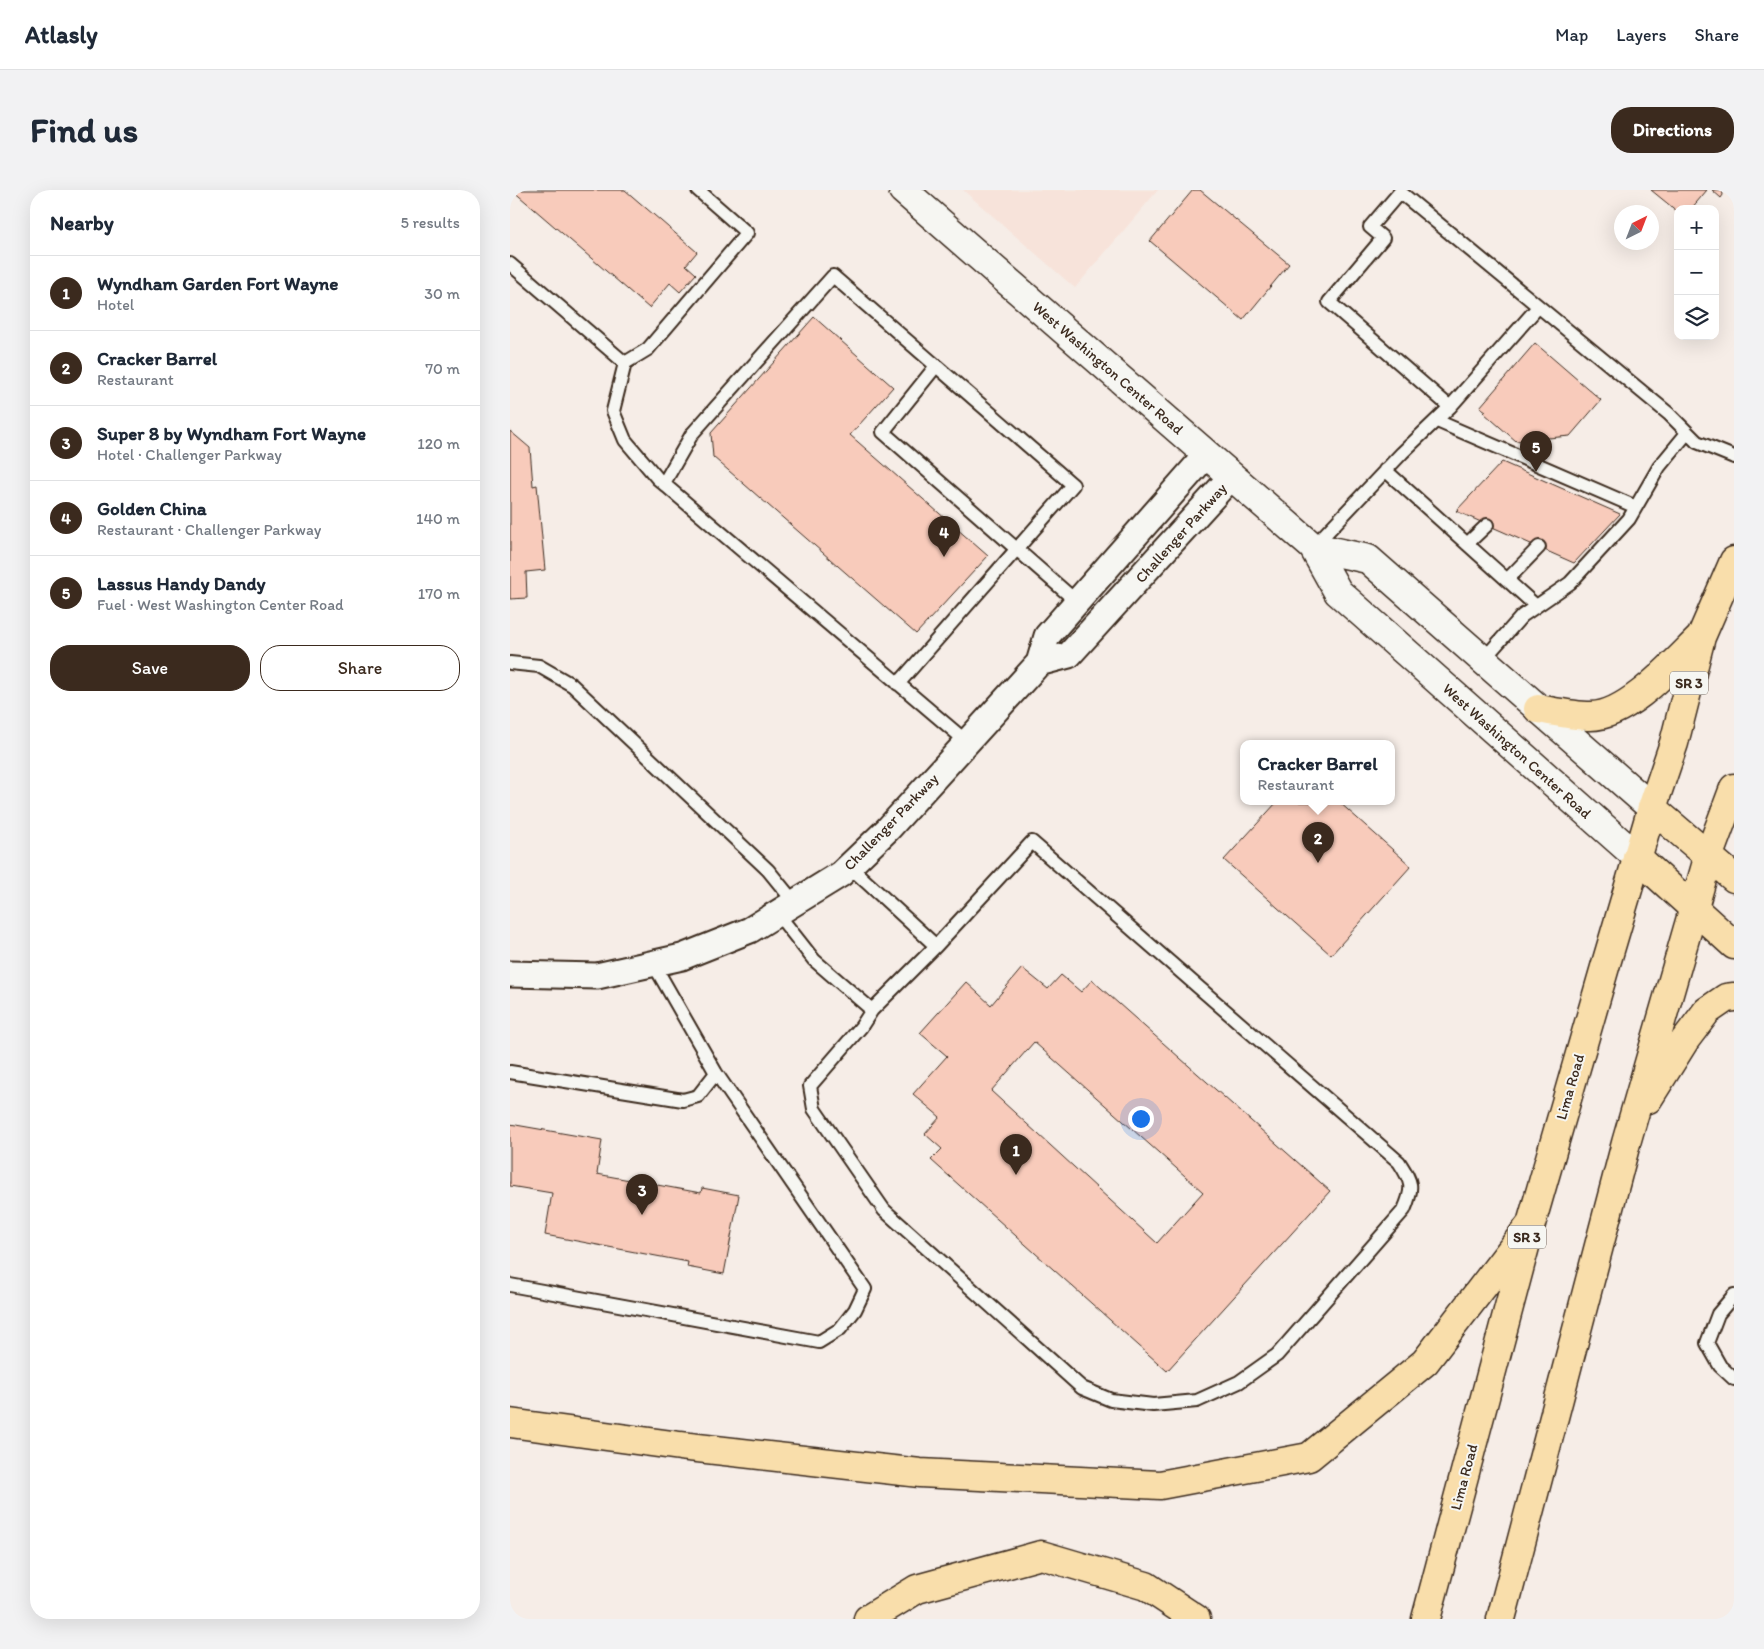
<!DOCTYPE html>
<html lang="en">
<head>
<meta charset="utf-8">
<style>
  :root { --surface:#fff; --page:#f2f2f3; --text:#1f2937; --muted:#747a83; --line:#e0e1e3; --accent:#3b2a1e }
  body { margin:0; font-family:Itim,sans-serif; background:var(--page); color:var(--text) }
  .controls { position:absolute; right:15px; top:15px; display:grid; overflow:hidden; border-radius:10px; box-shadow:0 5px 20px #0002 }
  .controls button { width:45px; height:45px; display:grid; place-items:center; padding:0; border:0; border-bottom:1px solid var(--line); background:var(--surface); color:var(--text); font:25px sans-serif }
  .compass { position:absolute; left:1104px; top:15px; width:45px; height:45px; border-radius:50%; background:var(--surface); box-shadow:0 5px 20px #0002; rotate:42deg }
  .you { position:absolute; left:630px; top:928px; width:18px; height:18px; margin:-12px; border:4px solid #fff; border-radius:50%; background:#1a73e8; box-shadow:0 0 0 8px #1a73e833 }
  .badge { display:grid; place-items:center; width:32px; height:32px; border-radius:50%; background:var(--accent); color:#fff; font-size:16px; font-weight:700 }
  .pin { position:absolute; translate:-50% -41px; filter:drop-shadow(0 1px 2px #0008) }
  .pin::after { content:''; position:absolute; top:26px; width:18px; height:15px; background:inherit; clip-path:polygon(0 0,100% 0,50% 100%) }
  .popup { position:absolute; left:730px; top:550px; width:155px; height:65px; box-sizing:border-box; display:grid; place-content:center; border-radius:10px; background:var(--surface); filter:drop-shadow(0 1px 4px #0005); font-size:16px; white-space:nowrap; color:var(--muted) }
  .popup b { font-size:19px; color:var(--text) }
  .popup::after { content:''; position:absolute; left:50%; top:100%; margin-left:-10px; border:10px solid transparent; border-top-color:var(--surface) }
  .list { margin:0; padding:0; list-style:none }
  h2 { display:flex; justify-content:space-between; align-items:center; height:65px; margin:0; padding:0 20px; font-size:21px }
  h2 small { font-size:16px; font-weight:400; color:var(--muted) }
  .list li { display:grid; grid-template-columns:32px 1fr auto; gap:15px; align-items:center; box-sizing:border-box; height:75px; padding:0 20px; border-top:1px solid var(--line) }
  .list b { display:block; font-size:19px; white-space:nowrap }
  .list p { margin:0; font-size:16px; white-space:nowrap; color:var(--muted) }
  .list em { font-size:16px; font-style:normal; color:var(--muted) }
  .actions { display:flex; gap:10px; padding:15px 20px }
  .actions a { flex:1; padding:11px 0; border:1px solid var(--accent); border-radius:20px; text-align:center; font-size:18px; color:var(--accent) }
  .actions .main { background:var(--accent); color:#fff }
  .icon { flex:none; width:28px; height:28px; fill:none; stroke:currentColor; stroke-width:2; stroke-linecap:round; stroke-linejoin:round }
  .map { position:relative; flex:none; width:1224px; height:1429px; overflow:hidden; border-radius:20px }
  header { display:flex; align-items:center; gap:30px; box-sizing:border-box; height:70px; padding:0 25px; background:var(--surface); border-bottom:1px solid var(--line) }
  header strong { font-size:24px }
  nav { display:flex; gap:28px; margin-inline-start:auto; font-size:18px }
  .intro { display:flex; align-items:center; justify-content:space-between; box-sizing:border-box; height:120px; padding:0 30px }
  h1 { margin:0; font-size:35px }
  .button { padding:12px 22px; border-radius:20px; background:var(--accent); color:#fff; font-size:18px; font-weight:700 }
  main { display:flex; gap:30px; padding:0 30px }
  aside { flex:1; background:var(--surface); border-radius:20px; box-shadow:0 5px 20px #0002 }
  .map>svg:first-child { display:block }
  .built { fill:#f7e3da }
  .building { fill:#f8cbbb; stroke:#3b2a1e; fill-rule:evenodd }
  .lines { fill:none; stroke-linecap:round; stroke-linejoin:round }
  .lane-casing { stroke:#3b2a1e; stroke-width:16 }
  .street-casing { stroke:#3b2a1e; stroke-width:29 }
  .secondary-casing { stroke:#3b2a1e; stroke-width:31 }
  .primary-casing { stroke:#3b2a1e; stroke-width:31 }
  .highway-casing { stroke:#3b2a1e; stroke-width:31 }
  .lane { stroke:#f6f6f2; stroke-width:12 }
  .street { stroke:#f6f6f2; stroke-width:25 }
  .secondary { stroke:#f6f6f2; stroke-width:28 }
  .primary { stroke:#f9deab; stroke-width:28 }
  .highway { stroke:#f9deab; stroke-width:28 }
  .labels { text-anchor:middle; stroke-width:4; stroke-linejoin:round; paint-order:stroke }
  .shield { fill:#f6f6f2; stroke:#73675e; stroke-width:1 }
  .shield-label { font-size:14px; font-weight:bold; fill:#3b2a1e }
  .street-label { font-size:15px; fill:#3b2a1e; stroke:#f6f6f2 }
</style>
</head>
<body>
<header>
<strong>Atlasly</strong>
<nav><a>Map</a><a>Layers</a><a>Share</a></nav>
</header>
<div class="intro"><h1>Find us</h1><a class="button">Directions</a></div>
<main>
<aside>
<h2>Nearby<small>5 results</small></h2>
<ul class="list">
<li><span class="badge">1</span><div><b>Wyndham Garden Fort Wayne</b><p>Hotel</p></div><em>30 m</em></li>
<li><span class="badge">2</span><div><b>Cracker Barrel</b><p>Restaurant</p></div><em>70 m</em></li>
<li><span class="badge">3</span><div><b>Super 8 by Wyndham Fort Wayne</b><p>Hotel · Challenger Parkway</p></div><em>120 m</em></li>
<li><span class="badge">4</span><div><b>Golden China</b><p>Restaurant · Challenger Parkway</p></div><em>140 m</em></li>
<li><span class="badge">5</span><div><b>Lassus Handy Dandy</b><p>Fuel · West Washington Center Road</p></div><em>170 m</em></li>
</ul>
<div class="actions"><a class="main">Save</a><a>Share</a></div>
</aside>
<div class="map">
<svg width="1224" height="1429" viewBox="0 0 1224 1429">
  <rect width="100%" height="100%" fill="#f6ede7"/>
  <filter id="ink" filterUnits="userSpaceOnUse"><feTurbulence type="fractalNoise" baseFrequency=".02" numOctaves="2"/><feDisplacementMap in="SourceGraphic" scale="10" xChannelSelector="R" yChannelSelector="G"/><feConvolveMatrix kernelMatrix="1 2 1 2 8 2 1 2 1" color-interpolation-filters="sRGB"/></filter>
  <g filter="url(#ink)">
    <path class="built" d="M453,0h195l-83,98z"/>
    <path class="building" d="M2,0h113l72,62 -11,13 10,9 -16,18 -10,-9 -21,25z
      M683,0h7l89,74 -46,56 -93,-79z
      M1141,0h56l-16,19h-13v3z
      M1202,0h10l1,5 -2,3z
      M304,127l79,70 -43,48 138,121 -72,78 -203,-177 -2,-24z
      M1025,153l66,57 -31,36 -54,5 -32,-28 2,-2 -6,-4z
      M0,241l20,17 3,38 4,-1 8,85 -19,2 1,26 -17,1z
      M992,272l118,52 -46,49 -118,-52z
      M767,612h62l72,64 -80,89 -107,-95z
      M512,778l26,21 13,-14 20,17 11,-12 238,211 -163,180 -236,-211 11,-11 -17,-15 15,-17 -27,-23 34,-38 -27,-23 46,-51 25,23zM524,852l169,150 -46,51 -166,-152z
      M0,934l92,16 -5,34 104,19 1,-5 37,7 -15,79 -37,-7 1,-5 -143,-27 7,-42 -42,-7z"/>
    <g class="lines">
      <defs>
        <path id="lane" d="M188,0l49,43 -99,116 -23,14 -12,48 12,29 33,39 309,263
          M0,74l115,99
          M426,176l-53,66 194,170
          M940,217l-121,-105 54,-64 -13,-11 30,-35 269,222 28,28 37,15
          M927,231l199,86
          M875,280l151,136
          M154,293l28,-49 141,-158 240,209 -175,199
          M957,354l20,-19
          M803,357l89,-94 48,-46 88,-100
          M997,390l32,-33
          M973,470l39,-44 48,-33 59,-64 30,-52 28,-34
          M0,473l29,3 33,19 196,185 26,32
          M267,723l37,47 58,50 -11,17 -51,59 4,23 70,101 198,178 29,12 42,5 44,-4 42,-19 38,-27 127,-145c10,-23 8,-28 -5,-48l-367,-320 -96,104 -87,-80
          M362,820l64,-64
          M0,882l173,28 15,-4 18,-23
          M0,1095l309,57 21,-13 15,-19 10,-21 -149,-216 -63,-110
          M1224,1105l-16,19 -11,29 13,23 14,13"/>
        <path id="street" d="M529,473l30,-8 163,-179
          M0,784l87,2 85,-19 68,-27 91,-56 47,-45 151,-166 8,-27 160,-182"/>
        <path id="secondary" d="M393,0l410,357 25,45 299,265
          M803,357l55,12 284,249"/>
        <path id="primary" d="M1142,618l82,70
          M1127,667l97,88"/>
        <path id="highway" d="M1028,519c18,3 36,7 53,7 37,0 84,-54 110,-79
          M1138,909l37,-59 22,-29 19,-13 8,-1
          M0,1233l170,23 240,27 240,12 149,-28 116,-95 106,-138
          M358,1429l49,-30 124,-34 105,31 50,33
          M916,1429l105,-395 74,-257 47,-159 22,-65 27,-106 33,-76
          M991,1429l125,-476 83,-288 25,-67"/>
      </defs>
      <use href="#lane" class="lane-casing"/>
      <use href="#street" class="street-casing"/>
      <use href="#secondary" class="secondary-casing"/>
      <use href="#primary" class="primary-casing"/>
      <use href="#highway" class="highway-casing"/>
      <use href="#lane" class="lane"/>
      <use href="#street" class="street"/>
      <use href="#secondary" class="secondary"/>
      <use href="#primary" class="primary"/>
      <use href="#highway" class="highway"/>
    </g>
  </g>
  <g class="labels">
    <g class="shield">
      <rect x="1160" y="481.5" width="38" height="23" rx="4"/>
      <rect x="998" y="1035.5" width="38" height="23" rx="4"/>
    </g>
    <g class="shield-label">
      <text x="1179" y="498">SR 3</text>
      <text x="1017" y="1052">SR 3</text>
    </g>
    <g class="street-label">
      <text transform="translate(598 178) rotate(41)" y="5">West Washington Center Road</text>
      <text transform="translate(671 343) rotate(-48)" y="5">Challenger Parkway</text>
      <text transform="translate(1007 561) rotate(42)" y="5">West Washington Center Road</text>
      <text transform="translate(381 632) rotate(-46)" y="5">Challenger Parkway</text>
      <text transform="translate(1060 897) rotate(-74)" y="5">Lima Road</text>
      <text transform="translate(954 1287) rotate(-75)" y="5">Lima Road</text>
    </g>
  </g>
</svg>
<div class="controls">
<button>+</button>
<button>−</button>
<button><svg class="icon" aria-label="layers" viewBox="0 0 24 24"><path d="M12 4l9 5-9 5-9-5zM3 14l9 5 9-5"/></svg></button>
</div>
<svg class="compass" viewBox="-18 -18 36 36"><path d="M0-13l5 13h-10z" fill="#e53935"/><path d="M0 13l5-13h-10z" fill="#747a83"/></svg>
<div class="you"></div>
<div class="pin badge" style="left:506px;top:985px">1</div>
<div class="pin badge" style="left:808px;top:673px">2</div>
<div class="popup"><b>Cracker Barrel</b>Restaurant</div>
<div class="pin badge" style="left:132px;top:1025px">3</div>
<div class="pin badge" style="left:434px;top:367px">4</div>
<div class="pin badge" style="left:1026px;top:282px">5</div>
</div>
</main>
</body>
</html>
